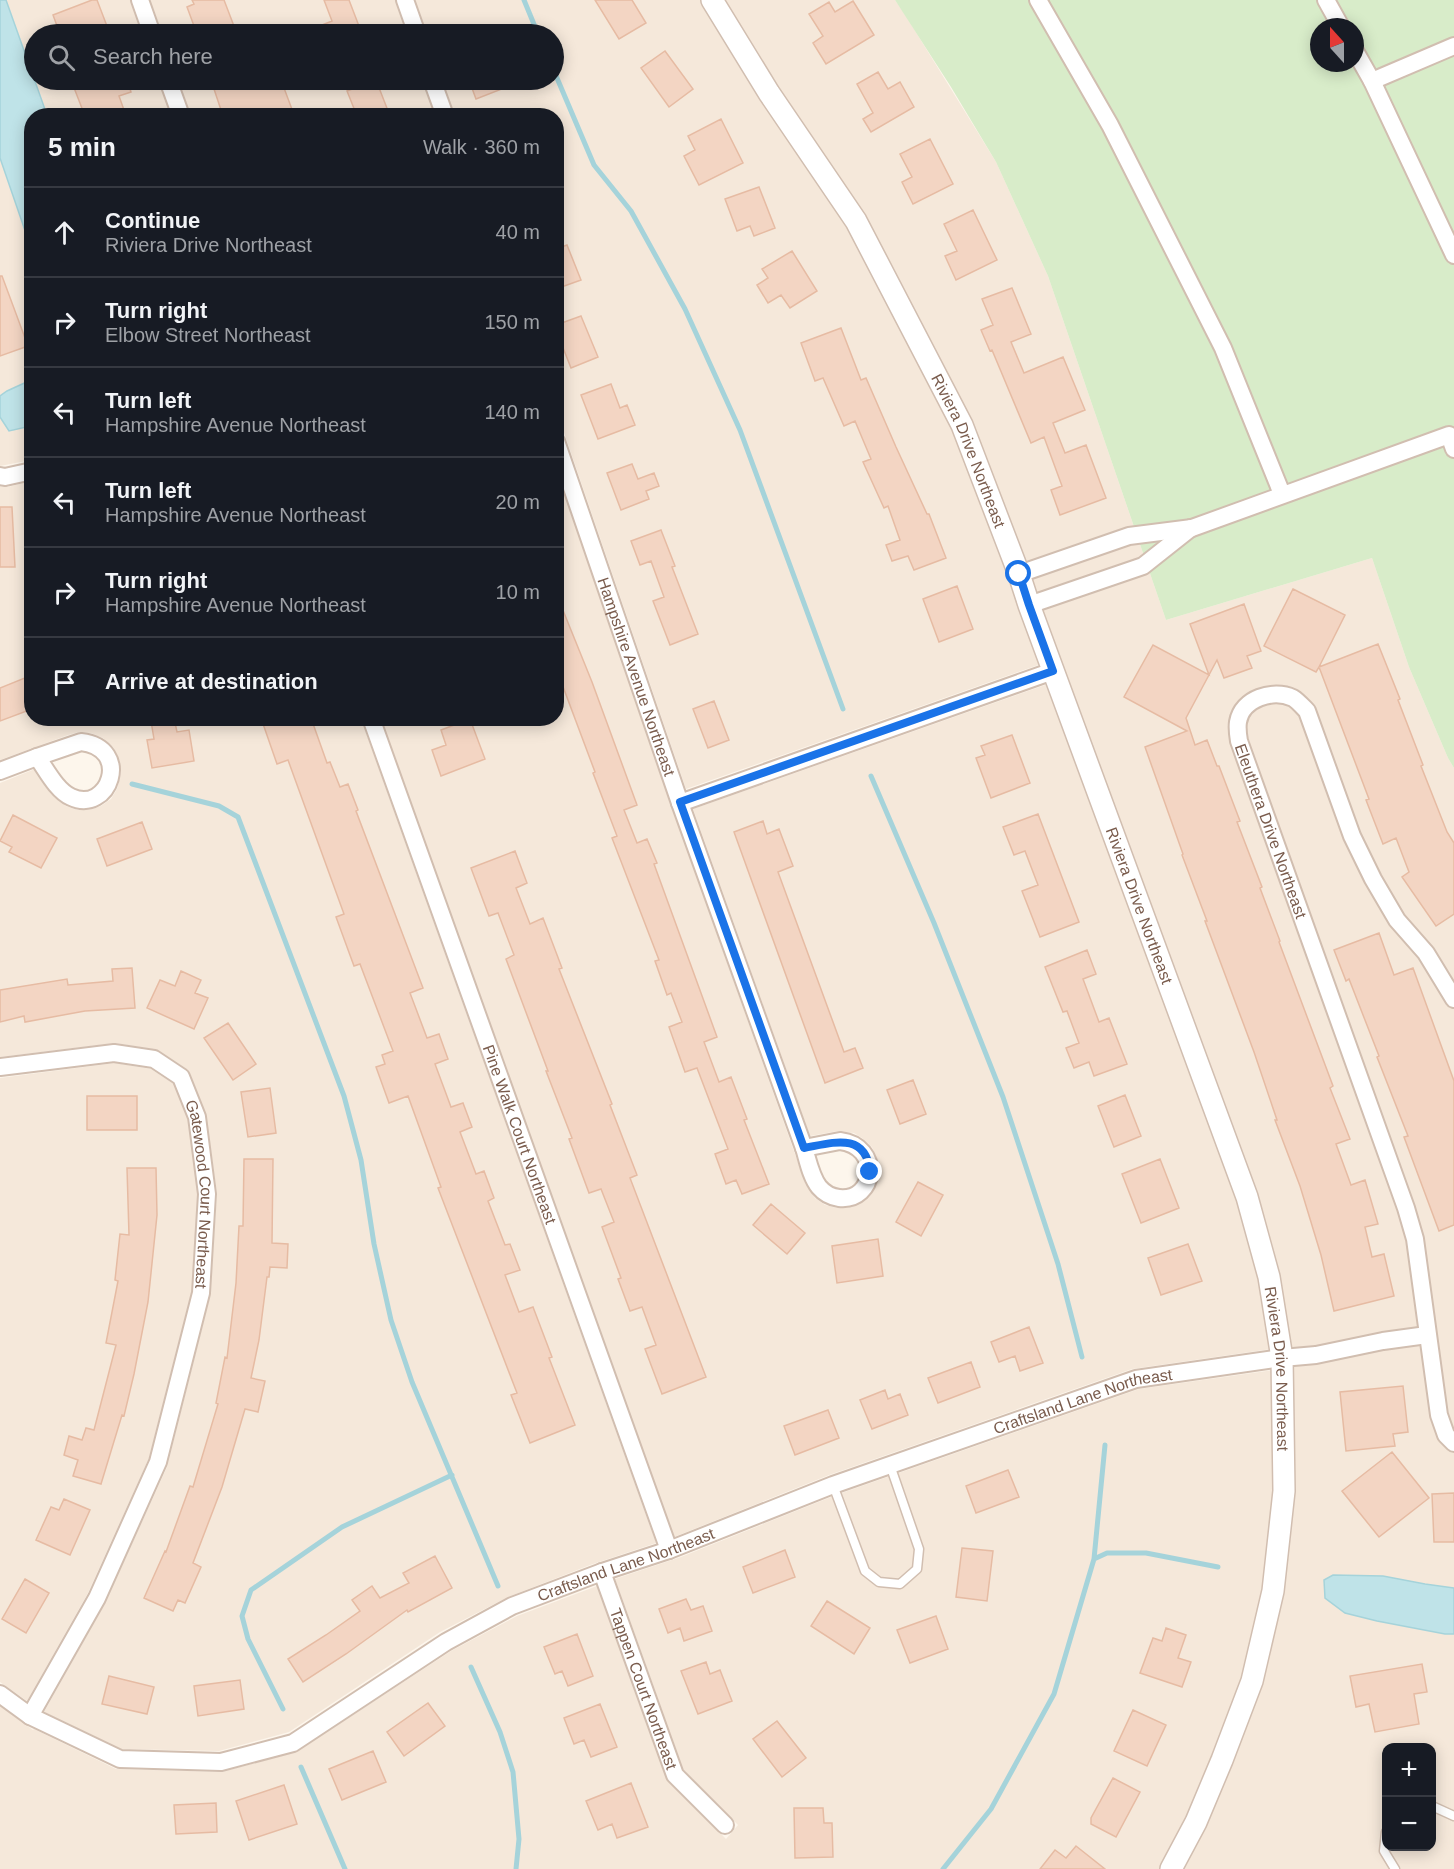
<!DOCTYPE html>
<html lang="en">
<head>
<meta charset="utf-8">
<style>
  :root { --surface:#171b24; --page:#242831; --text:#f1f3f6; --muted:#9ea1a6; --line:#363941 }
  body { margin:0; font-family:Helvetica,sans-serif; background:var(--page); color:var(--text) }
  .controls { position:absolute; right:18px; bottom:18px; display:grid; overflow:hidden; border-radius:12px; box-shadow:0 3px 15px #0003 }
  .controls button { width:54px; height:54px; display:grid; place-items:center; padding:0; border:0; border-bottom:2px solid var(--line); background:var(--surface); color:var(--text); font:30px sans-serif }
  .compass { position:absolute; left:1310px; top:18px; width:54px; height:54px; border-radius:50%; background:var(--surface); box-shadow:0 3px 15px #0003; rotate:339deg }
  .stop { position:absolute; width:18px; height:18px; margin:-14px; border:4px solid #1a73e8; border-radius:50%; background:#fff }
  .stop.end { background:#1a73e8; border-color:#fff; box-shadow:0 2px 6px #0008 }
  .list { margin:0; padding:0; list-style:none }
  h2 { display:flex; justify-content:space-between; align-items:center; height:78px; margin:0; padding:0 24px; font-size:26px }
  h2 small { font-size:20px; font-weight:400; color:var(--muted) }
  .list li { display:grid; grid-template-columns:39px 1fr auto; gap:18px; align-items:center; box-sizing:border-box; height:90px; padding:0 24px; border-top:2px solid var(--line) }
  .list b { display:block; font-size:22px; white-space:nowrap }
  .list p { margin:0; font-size:20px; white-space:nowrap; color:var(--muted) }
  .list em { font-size:20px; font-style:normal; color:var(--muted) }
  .icon { flex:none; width:33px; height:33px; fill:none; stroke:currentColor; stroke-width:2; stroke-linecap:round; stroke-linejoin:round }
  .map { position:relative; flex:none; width:1454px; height:1869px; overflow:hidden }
  .search { position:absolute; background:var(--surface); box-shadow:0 3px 15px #0003; left:24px; top:24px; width:540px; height:66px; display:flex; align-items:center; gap:15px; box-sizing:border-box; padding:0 21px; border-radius:33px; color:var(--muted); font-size:22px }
  .panel { position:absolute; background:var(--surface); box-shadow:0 3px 15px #0003; left:24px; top:108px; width:540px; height:618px; border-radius:24px }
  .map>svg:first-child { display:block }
  .residential { fill:#f5e8da; fill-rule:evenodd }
  .green { fill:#d8ecc9; fill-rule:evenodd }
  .water { fill:#bfe3e8; stroke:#a5d3da; stroke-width:1.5 }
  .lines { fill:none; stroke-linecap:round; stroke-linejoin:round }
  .stream { stroke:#a5d3da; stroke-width:5 }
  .building { fill:#f3d5c3; stroke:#e6bba3; stroke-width:1.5 }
  .service-casing { stroke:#d1beb0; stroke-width:11 }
  .minor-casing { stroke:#d1beb0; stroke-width:20 }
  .tertiary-casing { stroke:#d1beb0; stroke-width:24 }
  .service { stroke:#fff; stroke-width:8 }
  .minor { stroke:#fff; stroke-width:16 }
  .tertiary { stroke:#fff; stroke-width:21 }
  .route { stroke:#1a73e8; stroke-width:8 }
  .labels { text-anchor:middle; stroke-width:5; stroke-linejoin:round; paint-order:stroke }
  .street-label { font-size:16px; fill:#7a5c4d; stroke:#fffaf3 }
</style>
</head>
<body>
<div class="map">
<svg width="1454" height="1869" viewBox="0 0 1454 1869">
  <rect width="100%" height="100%" fill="#fdf6ec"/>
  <path class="residential" d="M6,0h124l12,34h-108v46h124l13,35h-124z
    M150,0h245l12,34h-245z
    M415,0h286l60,98 87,129 105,202 88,235 -355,125 -129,-377 -1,-296 -101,-1 -13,-35h112v-46h-127z
    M723,0h172l9,13 92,149 52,114 118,344 206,-62 37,109 39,91 6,10v820l-29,-4 -100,-4v18l20,15 32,8 68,13h9v235h-271l78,-184 31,-318 1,-1 -15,-90 -308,-855 -193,-334zM1386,1748h46v98h-46z
    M178,80h245l12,35h-244z
    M0,158l32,90 -1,132 -24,11 -7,5z
    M0,417l9,14 22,-5v34l-31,6z
    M557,470l111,326 138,389 9,13 10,7 12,3h9l11,-3 12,-9 7,-10 3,-13 -2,-14 -5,-12 -10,-9 -8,-5 -16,-2 -28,5 -117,-327 355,-125 190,516 22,79 11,70 -139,20 -303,106 -155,62 -293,-818 175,-1z
    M31,481l1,237 329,1 295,824 -66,22 -82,32 -68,35 -151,100 -70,19 -98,-2 -77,-37 61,-109 62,-136 43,-171 7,-102 -11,-78 -16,-43 -5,-5 -27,-18 -43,-7 -115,14v-274l35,-14 21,29 10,8 11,4 15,-1 9,-3 10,-7 6,-10 4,-16 -2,-14 -6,-12 -10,-9 -12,-5 -12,-1 -11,3 -68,25v-274l8,1z
    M115,1063l36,6 23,15 14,35 10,75 -6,96 -43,168 -61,135 -61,108 -27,-19v-604z
    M1273,1370l1,120 -11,98 -21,90 -28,77 -27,62 -27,52h-1160v-163l33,24 1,-1 82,40 106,3 74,-20 155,-101 66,-35 80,-30 69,192 60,61 12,-14 -55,-56 -68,-190 66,-22 155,-62 303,-106z"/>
  <path class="green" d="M895,0h559v768l-6,-10 -39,-91 -37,-109 -206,62 -118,-344 -52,-114 -45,-75zM1319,27h36v36h-36z"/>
  <path class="water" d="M0,0h6l41,115 -15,1 -1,132 -31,-90z
    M31,380v46l-22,5 -9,-14v-21l7,-5z
    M1333,1575l50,1 42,8 29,4v46h-9l-68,-13 -32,-8 -20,-15 -1,-18z"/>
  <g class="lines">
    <path class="stream" d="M524,0l14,34
      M554,71l40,94 37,46 54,98 55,121 103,279
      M871,776l63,147 69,174 55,167 24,93
      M132,784l87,22 19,11 106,279 17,64 13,84 17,76 21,62 86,204
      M1094,1559l13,-6h39l72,14
      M471,1667l29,65 13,40 6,67 -3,30
      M283,1709l-35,-70 -6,-23 9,-26 91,-63 110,-52
      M301,1767l44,102
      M943,1869l48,-60 63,-115 40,-135 11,-114"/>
  </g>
  <path class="building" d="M92,0h5l13,34h-50l-7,-19z
    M192,0h32l13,34h-40l-10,-27 7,-3z
    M324,0h25l13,34h-62l32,-13z
    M595,0h37l14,23 -27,16z
    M853,1l21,34 -48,29 -13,-21 10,-7 -14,-22 20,-12 6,10z
    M665,51l28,38 -24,18 -28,-39z
    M878,72l10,17 12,-7 14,25 -43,25 -8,-13 10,-6 -16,-29z
    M71,80h56l4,12 -12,4 5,14 -14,6h-25z
    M211,80h70l12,32 -9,4h-61z
    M376,80l14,36h-33l-10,-25z
    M469,80h53v1l-46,18z
    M721,119l22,44 -44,22 -15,-29 11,-6 -7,-14z
    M930,139l23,45 -40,20 -11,-22 10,-5 -12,-23z
    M759,187l16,41 -21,8 -4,-10 -13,5 -12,-32z
    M973,210l24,50 -41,20 -11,-24 12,-5 -13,-27z
    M567,245l14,35 -25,9v-40z
    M792,251l25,40 -27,17 -9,-13 -13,8 -11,-18 11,-7 -6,-9z
    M0,276h2l26,70 -28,10z
    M1012,288l19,46 -20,8 13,31 39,-16 22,53 -32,13 12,30 21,-8 20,53 -46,17 -9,-25 11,-4 -18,-49 -13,6 -39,-93 -2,1 -9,-21 12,-5 -11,-26z
    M581,316l17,41 -27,11 -15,-38v-5z
    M841,328l20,52 5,-2 30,69 31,67h2l17,44 -32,12 -6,-14 -16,5 -6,-16 14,-5 -12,-34 -4,2 -21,-46 8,-3 -16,-38 -11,5 -21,-48 -8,3 -14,-38z
    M611,384l9,24 7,-3 8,20 -37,14 -17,-44z
    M632,464l6,15 16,-6 5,13 -13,5 3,8 -28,11 -14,-37z
    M0,507h12l3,60h-15z
    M661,530l14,36 -3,1 26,67 -28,11 -17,-44 11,-4 -13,-36 -11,4 -9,-24z
    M957,586l16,43 -34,13 -16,-43z
    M1293,589l52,26 -26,52 59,-23 22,55 -2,1 25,65 -2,1 26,66 7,11v71l-18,12 -34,-49 7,-5 -13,-34 -13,6 -17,-44 3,-1 -50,-132 -3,5 -52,-26z
    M556,593l36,89 45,123 -13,5 13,33 10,-4 10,24 -3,1 63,173 -13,5 15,40 12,-5 16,42 -3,1 25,64 -27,10 -6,-14 -10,4 -11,-30 13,-5 -31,-81 -12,4 -16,-45 13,-5 -11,-29 -4,2 -12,-34 4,-1 -47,-122 5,-2 -24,-63 2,-1 -39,-104z
    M1244,604l17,47 -14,5 5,12 -28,10 -7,-18 -31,58 9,27 12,-5 10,26h2l21,55 -3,1 25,65 -2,1 20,53 -1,1 54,144 -3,2 20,51 -14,5 15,41 14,-5 13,44 -13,3 7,30 12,-3 10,42 -60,15 -13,-56 -21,-69 -25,-66h2l-23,-68 -49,-131h2l-25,-66 1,-1 -38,-107 42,-16 -63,-34 29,-52 56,30 -19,-51z
    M32,675v34l-32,12v-33z
    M714,701l15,39 -21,8 -15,-39z
    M164,718h10l3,14 12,-2 5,31 -42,7 -5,-28 7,-1 -3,-18z
    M261,718h50l16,45 3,-1 10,25 8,-3 10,26 -2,1 67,177 -13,5 17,45 12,-4 9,25 -13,5 16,43 12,-4 9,24 -12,5 16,42 8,-3 10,27 -6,3 17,44 5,-1 10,26 -15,5 14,37 14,-5 19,50 -3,1 26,67 -45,18 -19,-48 6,-2 -79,-205 3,-1 -33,-91 -19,7 -13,-36 9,-3 -3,-9 11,-4 -33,-87 -6,2 -18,-49 8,-3 -56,-154 -11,4z
    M470,719l15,40 -44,17 -9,-26 14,-5 -5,-15z
    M1012,735l18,48 -39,15 -15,-40 9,-3 -4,-9z
    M1038,814l41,108 -39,15 -18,-46 16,-6 -13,-34 -11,4 -11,-28z
    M13,815l44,23 -16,30 -32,-16 3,-5 -12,-6z
    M763,821l4,13 12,-5 14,37 -15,6 66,180 11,-4 8,20 -38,15 -91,-251z
    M142,822l10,27 -45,17 -10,-27z
    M515,851l12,32 -11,5 14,36 13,-6 19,50 -3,1 53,135 -2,1 27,70 -7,3 76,199 -44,17 -17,-45 11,-4 -14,-38 -12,4 -12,-32 3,-1 -19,-51 12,-5 -13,-33 -12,4 -20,-54 3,-1 -26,-67h2l-42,-112 8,-4 -16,-42 -9,3 -18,-48z
    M1379,933l15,42 19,-7 41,113v144l-15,6 -35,-94 4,-1 -31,-79 2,-1 -30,-77 -3,2 -12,-31z
    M1087,950l9,24 -13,5 16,43 10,-4 18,46 -33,12 -5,-14 -15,6 -8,-20 13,-5 -12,-32 -4,1 -18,-45z
    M132,968l3,40 -50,3 -60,11 -1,-6 -24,6v-32l67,-11 1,6 45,-4 -1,-12z
    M181,971l20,9 -6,13 13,5 -14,31 -47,-21 13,-28 15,6z
    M228,1023l28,41 -23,16 -29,-42z
    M913,1080l13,34 -26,10 -13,-34z
    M270,1088l6,45 -28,4 -7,-45z
    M1125,1095l16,41 -27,11 -16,-41z
    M87,1096h50v34h-50z
    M244,1159h29l-1,84 16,1 -1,24 -17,-1 -1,10h-2l-8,63 -8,38 14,3 -7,31 -13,-3 -23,78 -29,76 8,4 -16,36 -7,-3 -5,11 -29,-13 21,-47 1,1 24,-66 3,1 25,-83 -2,-1 9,-46 2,1 9,-75 3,-57h4z
    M1160,1159l19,49 -38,15 -19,-49z
    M127,1168h29l1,47 -9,87 -14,72 -10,42 -2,-1 -21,69 -28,-8 5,-16 -14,-5 5,-19 13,4 4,-12 8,2 22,-85 -10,-2 12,-62 -3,-1 5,-46 9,1z
    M918,1182l25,13 -22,41 -25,-14z
    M771,1204l34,29 -18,21 -34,-29z
    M878,1239l5,37 -46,7 -5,-37z
    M1188,1244l14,37 -41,14 -13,-37z
    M1029,1327l14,36 -23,8 -5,-15 -16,6 -8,-20z
    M971,1362l9,25 -42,16 -10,-25z
    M1403,1386l5,46 -15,2 2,12 -49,5 -6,-59z
    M885,1390l3,9 12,-5 8,21 -36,14 -12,-29z
    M828,1410l11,28 -44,17 -11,-29z
    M1392,1452l37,46 -50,39 -37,-46z
    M1008,1470l11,27 -43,16 -10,-27z
    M1454,1493v49h-20l-2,-48z
    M64,1499l26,11 -20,45 -34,-15 15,-33 8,3z
    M962,1548l31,3 -6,50 -31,-4z
    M785,1550l10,27 -42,16 -10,-26z
    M435,1556l17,32 -44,24 -1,-2 -61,44 -43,28 -15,-23 38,-24 34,-24 -8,-11 20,-14 8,12 29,-15 -6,-10z
    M25,1579l24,14 -23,40 -24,-14z
    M686,1599l5,11 12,-4 9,25 -28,10 -4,-13 -12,5 -9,-24z
    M827,1601l43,27 -16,26 -43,-28z
    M936,1616l12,33 -38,14 -13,-33z
    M1166,1628l20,7 -8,23 13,4 -9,25 -42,-14 13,-35 9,3z
    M577,1634l16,42 -25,10 -6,-15 -7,3 -11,-27z
    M706,1662l4,12 10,-4 12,31 -34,13 -17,-43z
    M1422,1664l5,28 -13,2 5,30 -44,8 -6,-28 -13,3 -6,-31z
    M109,1676l45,11 -7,27 -45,-10z
    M240,1680l4,29 -46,7 -4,-30z
    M428,1703l17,23 -41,30 -17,-24z
    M600,1704l17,43 -26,10 -7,-17 -10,4 -10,-26z
    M1133,1710l33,15 -19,41 -33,-15z
    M777,1721l29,37 -24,19 -29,-38z
    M373,1751l13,31 -44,18 -13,-31z
    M1113,1778l27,14 -24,45 -25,-13v-6z
    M631,1783l17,44 -31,11 -5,-14 -14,6 -12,-29z
    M284,1785l13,39 -48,16 -13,-39z
    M216,1803l1,29 -41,2 -2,-29z
    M794,1808h29l1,15h8l1,34 -38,1z
    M1076,1846l29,23h-65l15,-19 11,8z"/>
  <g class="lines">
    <defs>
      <path id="service" d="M833,1485l32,86 14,11 21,2 17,-15 2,-20 -29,-84
        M1432,1806l22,10
        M1386,1832l-2,19 11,18"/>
      <g id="minor">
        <path d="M140,0l12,34"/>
        <path d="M405,0l12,34"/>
        <path d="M1038,0l72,125 113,223 59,146"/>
        <path d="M1326,0l15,27"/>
        <path d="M1355,51l17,30 82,174"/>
        <path d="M168,80l13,36"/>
        <path d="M432,80l13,36"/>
        <path d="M1372,81l82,-35"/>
        <path id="s1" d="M556,441l124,362 124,345"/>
        <path d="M0,476l5,1 27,-6"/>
        <path d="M1019,574l110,-38 63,-8 257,-93 5,14"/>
        <path d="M1029,605l114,-39 48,-38"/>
        <path id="s2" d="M371,718l298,832"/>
        <path d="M81,742c52,6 28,73 -10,55 -15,-7 -25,-28 -34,-40z"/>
        <path d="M0,771l37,-14"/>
        <path d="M680,803l373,-132"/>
        <path id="s3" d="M1454,999l-28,-46 -29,-33 -24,-41 -21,-43 -45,-125c-4,-4 -9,-10 -14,-13 -20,-9 -51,0 -55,24 -1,6 0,13 1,19l167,467 9,31 24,176 7,20 8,8"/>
        <path id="s4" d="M0,1067l114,-14 40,6 27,18 16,40 10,77 -6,99 -43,169 -61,136 -67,118"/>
        <path d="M840,1141c42,5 36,61 -1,57 -8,-1 -15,-5 -20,-11 -8,-10 -11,-26 -15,-39z"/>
        <path id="s5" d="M602,1572l73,203 50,50"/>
        <path id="s6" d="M0,1694l30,22 90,43 101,3 72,-19 153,-101 66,-36 90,-34 67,-22 164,-65 303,-106 146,-21 34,-3 67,-14 44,-6"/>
      </g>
      <g id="tertiary">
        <path id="s7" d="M712,0l57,93 87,128 106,204 57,149 10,31 218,592 22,80 13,81 2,133 -11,100 -21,90 -30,79 -26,62 -25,47"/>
      </g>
    </defs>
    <use href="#service" class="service-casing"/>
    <use href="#minor" class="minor-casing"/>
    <use href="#tertiary" class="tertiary-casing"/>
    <use href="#service" class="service"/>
    <use href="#minor" class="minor"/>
    <use href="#tertiary" class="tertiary"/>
  </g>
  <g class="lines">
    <path class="route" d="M870,1172c-4,-41 -38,-29 -66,-24l-124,-346 373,-131 -24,-66 -10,-31"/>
  </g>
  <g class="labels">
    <g class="street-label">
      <text dy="6" stroke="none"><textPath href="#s7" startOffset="520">Riviera Drive Northeast</textPath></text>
      <text dy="6" stroke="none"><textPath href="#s1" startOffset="249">Hampshire Avenue Northeast</textPath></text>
      <text dy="6" stroke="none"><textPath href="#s3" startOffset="528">Eleuthera Drive Northeast</textPath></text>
      <text dy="6" stroke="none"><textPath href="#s7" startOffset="1006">Riviera Drive Northeast</textPath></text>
      <text dy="6" stroke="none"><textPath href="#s2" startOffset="442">Pine Walk Court Northeast</textPath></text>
      <text dy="6" stroke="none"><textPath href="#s4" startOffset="308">Gatewood Court Northeast</textPath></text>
      <text dy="6" stroke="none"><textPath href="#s7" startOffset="1492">Riviera Drive Northeast</textPath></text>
      <text dy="6" stroke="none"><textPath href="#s6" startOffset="1178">Craftsland Lane Northeast</textPath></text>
      <text dy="6" stroke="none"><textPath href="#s6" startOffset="692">Craftsland Lane Northeast</textPath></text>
      <text dy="6" stroke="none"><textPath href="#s5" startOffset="124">Tappen Court Northeast</textPath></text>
    </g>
  </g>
</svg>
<div class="controls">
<button>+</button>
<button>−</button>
</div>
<svg class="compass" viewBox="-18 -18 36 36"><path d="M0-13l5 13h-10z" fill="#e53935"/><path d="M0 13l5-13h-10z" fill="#9ea1a6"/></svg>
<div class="stop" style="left:1019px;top:574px"></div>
<div class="stop end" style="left:870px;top:1172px"></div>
<div class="search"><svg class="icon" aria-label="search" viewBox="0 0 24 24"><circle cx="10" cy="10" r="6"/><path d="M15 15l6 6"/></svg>Search here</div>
<section class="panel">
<h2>5 min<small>Walk · 360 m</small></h2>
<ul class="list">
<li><svg class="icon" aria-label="ahead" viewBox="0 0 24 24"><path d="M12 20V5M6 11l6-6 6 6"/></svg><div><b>Continue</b><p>Riviera Drive Northeast</p></div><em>40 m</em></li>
<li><svg class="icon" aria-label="right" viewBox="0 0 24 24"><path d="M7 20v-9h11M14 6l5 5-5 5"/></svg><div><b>Turn right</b><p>Elbow Street Northeast</p></div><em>150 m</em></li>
<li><svg class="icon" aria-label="left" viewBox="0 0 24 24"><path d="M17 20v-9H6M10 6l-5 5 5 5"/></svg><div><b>Turn left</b><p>Hampshire Avenue Northeast</p></div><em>140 m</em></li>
<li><svg class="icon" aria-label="left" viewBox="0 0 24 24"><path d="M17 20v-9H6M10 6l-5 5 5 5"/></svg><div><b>Turn left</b><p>Hampshire Avenue Northeast</p></div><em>20 m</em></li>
<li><svg class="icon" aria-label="right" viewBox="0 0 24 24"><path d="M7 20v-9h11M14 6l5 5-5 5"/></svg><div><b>Turn right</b><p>Hampshire Avenue Northeast</p></div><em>10 m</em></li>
<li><svg class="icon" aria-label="arrive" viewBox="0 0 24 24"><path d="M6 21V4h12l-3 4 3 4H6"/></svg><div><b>Arrive at destination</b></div></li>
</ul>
</section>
</div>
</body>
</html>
